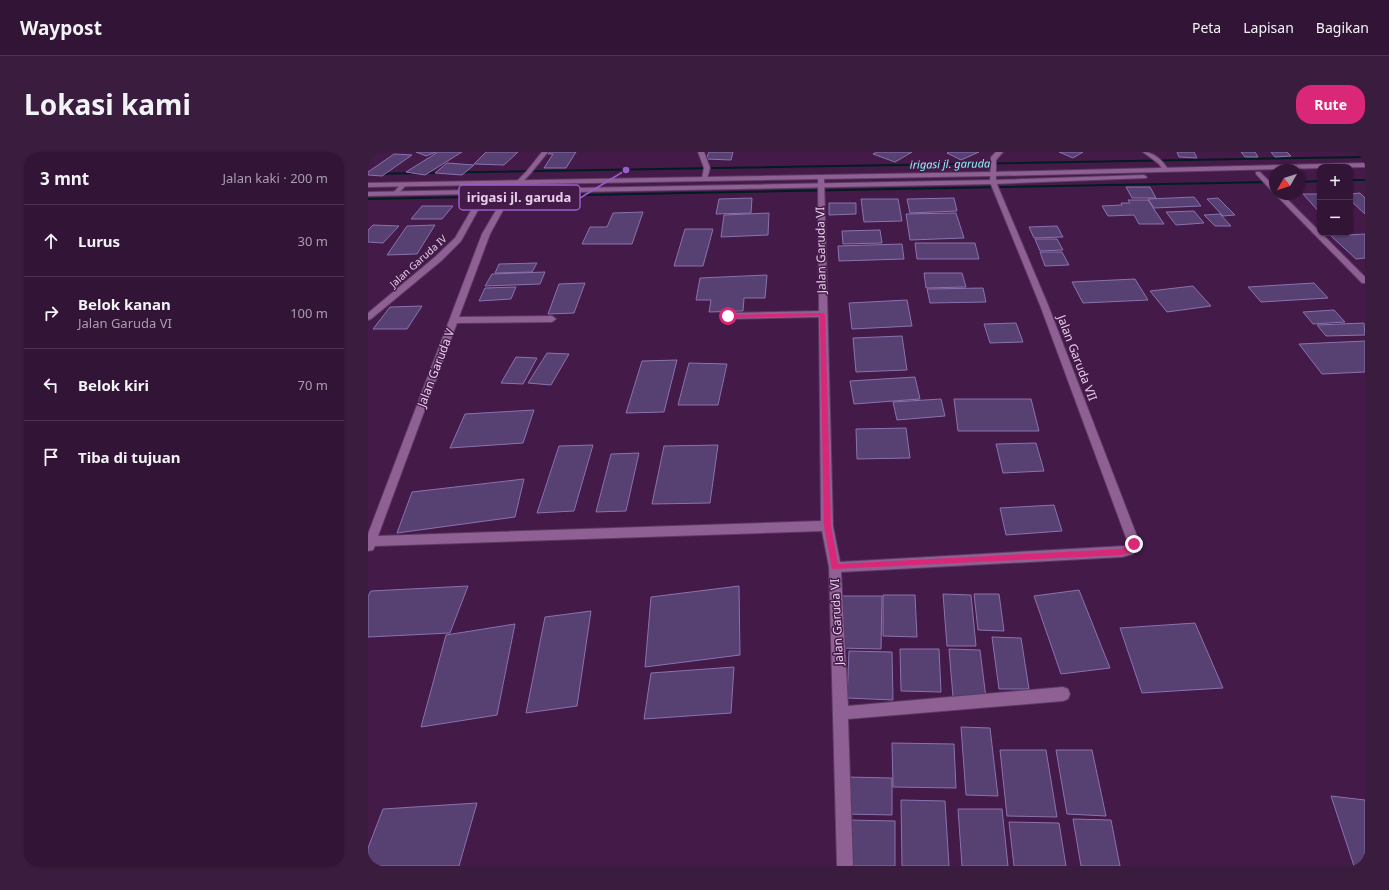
<!DOCTYPE html>
<html lang="id">
<head>
<meta charset="utf-8">
<style>
  :root { --surface:#321436; --page:#3a1d3e; --text:#f1f3f6; --muted:#a89ead; --line:#4d3351; --accent:#db2777 }
  body { margin:0; font-family:"Noto Sans",sans-serif; background:var(--page); color:var(--text) }
  .controls { position:absolute; right:12px; top:12px; display:grid; overflow:hidden; border-radius:8px; box-shadow:0 1px 3px #0004 }
  .controls button { width:36px; height:36px; display:grid; place-items:center; padding:0; border:0; border-bottom:1px solid var(--line); background:var(--surface); color:var(--text); font:20px sans-serif }
  .compass { position:absolute; left:901px; top:12px; width:36px; height:36px; border-radius:50%; background:var(--surface); box-shadow:0 1px 3px #0004; rotate:231deg }
  .stop { position:absolute; width:12px; height:12px; margin:-9px; border:3px solid #db2777; border-radius:50%; background:#fff }
  .stop.end { background:#db2777; border-color:#fff; box-shadow:0 1px 4px #0008 }
  .list { margin:0; padding:0; list-style:none }
  h2 { display:flex; justify-content:space-between; align-items:center; height:52px; margin:0; padding:0 16px; font-size:17px }
  h2 small { font-size:13px; font-weight:400; color:var(--muted) }
  .list li { display:grid; grid-template-columns:26px 1fr auto; gap:12px; align-items:center; box-sizing:border-box; height:72px; padding:0 16px; border-top:1px solid var(--line) }
  .list b { display:block; font-size:15px; white-space:nowrap }
  .list p { margin:0; font-size:13px; white-space:nowrap; color:var(--muted) }
  .list em { font-size:13px; font-style:normal; color:var(--muted) }
  .icon { flex:none; width:22px; height:22px; fill:none; stroke:currentColor; stroke-width:2; stroke-linecap:round; stroke-linejoin:round }
  .map { position:relative; flex:none; width:997px; height:714px; overflow:hidden; border-radius:16px }
  header { display:flex; align-items:center; gap:24px; box-sizing:border-box; height:56px; padding:0 20px; background:var(--surface); border-bottom:1px solid var(--line) }
  header strong { font-size:19px }
  nav { display:flex; gap:22px; margin-inline-start:auto; font-size:14px }
  .intro { display:flex; align-items:center; justify-content:space-between; box-sizing:border-box; height:96px; padding:0 24px }
  h1 { margin:0; font-size:28px }
  .button { padding:10px 18px; border-radius:16px; background:var(--accent); color:#fff; font-size:14px; font-weight:700 }
  main { display:flex; gap:24px; padding:0 24px }
  aside { flex:1; background:var(--surface); border-radius:16px; box-shadow:0 1px 3px #0004 }
  .map>svg:first-child { display:block }
  .lines { fill:none; stroke-linecap:round; stroke-linejoin:round }
  .stream { fill:#021d20; fill-rule:evenodd }
  .building { fill:#574173; stroke:#8b72ae }
  .minor-casing { stroke:#5d3a63; stroke-width:2 }
  .tertiary-casing { stroke:#5d3a63; stroke-width:2 }
  .secondary-casing { stroke:#5d3a63; stroke-width:2 }
  .minor { fill:#8e6093; fill-rule:evenodd }
  .tertiary { fill:#8e6093; fill-rule:evenodd }
  .secondary { fill:#8e6093; fill-rule:evenodd }
  .route { fill:#db2777 }
  .labels { text-anchor:middle; stroke-width:3; stroke-linejoin:round; paint-order:stroke }
  .far-street-label { font-size:10px; fill:#e7ceea; stroke:#431a48 }
  .far-water-label { font-size:11px; font-style:italic; fill:#91f1f9; stroke:#431a48 }
  .street-label { font-size:12px; fill:#e7ceea; stroke:#431a48 }
  .leader { fill:none; stroke:#9b5dcc; stroke-width:1.5 }
  .callout-dot { fill:#9b5dcc; stroke:#431a48; stroke-width:1.5 }
  .callout { fill:#431a48; stroke:#9b5dcc; stroke-width:1.5 }
  .callout-label { font-size:13px; text-anchor:middle; font-weight:bold; fill:#e7ceea }
</style>
</head>
<body>
<header>
<strong>Waypost</strong>
<nav><a>Peta</a><a>Lapisan</a><a>Bagikan</a></nav>
</header>
<div class="intro"><h1>Lokasi kami</h1><a class="button">Rute</a></div>
<main>
<aside>
<h2>3 mnt<small>Jalan kaki · 200 m</small></h2>
<ul class="list">
<li><svg class="icon" aria-label="ahead" viewBox="0 0 24 24"><path d="M12 20V5M6 11l6-6 6 6"/></svg><div><b>Lurus</b></div><em>30 m</em></li>
<li><svg class="icon" aria-label="right" viewBox="0 0 24 24"><path d="M7 20v-9h11M14 6l5 5-5 5"/></svg><div><b>Belok kanan</b><p>Jalan Garuda VI</p></div><em>100 m</em></li>
<li><svg class="icon" aria-label="left" viewBox="0 0 24 24"><path d="M17 20v-9H6M10 6l-5 5 5 5"/></svg><div><b>Belok kiri</b></div><em>70 m</em></li>
<li><svg class="icon" aria-label="arrive" viewBox="0 0 24 24"><path d="M6 21V4h12l-3 4 3 4H6"/></svg><div><b>Tiba di tujuan</b></div></li>
</ul>
</aside>
<div class="map">
<svg width="997" height="714" viewBox="0 0 997 714">
  <rect width="100%" height="100%" fill="#431a48"/>
  <g class="lines">
    <path class="stream" d="M997,4v2l-997,17v-2z
      M982,27h15v2h-15z
      M952,28v2l-21,1v-2z
      M907,29v2l-907,17v-2z"/>
  </g>
  <path class="building" d="M48,0h20l-10,4z
    M70,0h24l-37,23 -19,-3z
    M118,0h32l-14,13 -30,-1z
    M181,0h27l-10,16h-22l9,-14h-5z
    M341,0h24l-2,8 -25,-1z
    M509,0h35l-17,10 -22,-8z
    M581,0h30l-18,8 -14,-7z
    M691,0h24l-10,6z
    M809,0h17l3,6 -18,-1z
    M873,0h14l3,5h-13z
    M903,0h16l4,4 -16,1z
    M26,2l18,1 -30,21 -14,-1v-3z
    M79,11l27,2 -12,10 -27,-2z
    M758,35h24l6,11h-24z
    M992,41l5,5v16l-15,-14v-6z
    M935,42h17v19z
    M826,45l7,9 -47,2 -6,-9z
    M384,46l-1,15 -35,1 3,-15z
    M586,46l3,13 -47,2 -3,-14z
    M850,46l17,17 -12,1 -16,-17z
    M493,47h37l4,22 -38,1z
    M760,48h20l16,24h-25l-5,-9 -26,1 -6,-10 20,-1 -1,-2h9z
    M461,51h27v11l-27,1z
    M54,54h31l-11,13h-31z
    M826,59l10,12 -28,2 -10,-13z
    M275,60l-11,32h-50l8,-17h17l6,-14z
    M401,61l-1,22 -47,2 3,-22z
    M588,61l8,25 -54,2 -4,-26z
    M852,62l11,12h-16l-11,-11z
    M5,73l26,1 -16,17 -15,-1v-12z
    M67,73l-18,29 -30,1 20,-29z
    M689,74l6,11 -29,1 -5,-11z
    M317,77h28l-10,37h-29z
    M512,78l2,13 -39,1 -1,-13z
    M997,82v24l-9,1 -25,-23z
    M667,87h22l6,11 -23,1z
    M547,91h60l4,16h-62z
    M534,92l2,15 -65,2 -1,-15z
    M672,100h22l7,13 -24,1z
    M169,111l-5,9 -37,1 4,-9z
    M177,120l-5,12 -55,2 7,-12z
    M556,121h38l4,14 -40,1z
    M399,123l-2,23h-21l-1,13 -34,1 2,-12h-15l4,-22z
    M767,127l13,21 -65,3 -11,-21z
    M217,131l-11,30 -26,1 11,-30z
    M946,131l14,15 -67,4 -13,-15z
    M825,134l18,20 -44,6 -17,-21z
    M148,135l-5,12 -32,2 6,-13z
    M615,136l3,14 -56,1 -3,-14z
    M539,148l5,26 -60,3 -3,-26z
    M54,154l-15,23h-34l17,-22z
    M966,158l11,12 -32,2 -10,-12z
    M648,171l7,19 -33,1 -6,-19z
    M996,171l1,12 -39,1 -9,-11z
    M534,184l5,34 -51,2 -3,-34z
    M997,189v31l-43,2 -23,-30z
    M179,201l22,1 -18,31 -23,-2z
    M148,205l21,1 -14,26 -22,-1z
    M309,208l-13,52 -38,1 16,-52z
    M321,211l38,1 -9,41h-40z
    M547,225l5,22 -66,5 -4,-23z
    M573,247l4,17 -48,4 -4,-18z
    M586,247h77l8,32h-81z
    M166,258l-11,33 -73,5 15,-34z
    M538,276l4,30 -53,1 -1,-30z
    M668,291l8,28 -41,2 -7,-29z
    M225,293l-19,66 -37,2 22,-67z
    M350,293l-8,58 -58,1 12,-58z
    M271,301l-13,58 -30,1 15,-58z
    M156,327l-9,38 -118,16 15,-41z
    M686,353l8,26 -56,4 -6,-27z
    M100,434l-18,47 -82,4v-41l3,-5z
    M371,434l1,69 -95,12 6,-70z
    M711,438l31,78 -49,6 -27,-78z
    M575,442l28,1 5,51h-29z
    M606,442h25l5,37 -26,-1z
    M515,443h32l2,42 -34,-1z
    M474,444h40l-1,53 -42,-1z
    M223,459l-14,95 -51,7 19,-96z
    M827,471l28,65 -81,5 -22,-65z
    M147,472l-18,91 -76,12 25,-92z
    M624,485l29,1 8,51h-30z
    M532,497h39l2,43 -40,-1z
    M581,497l31,1 6,48 -33,-1z
    M481,499l43,1 1,48 -46,-2z
    M366,515l-3,46 -87,6 7,-46z
    M593,575l29,1 8,68 -32,-1z
    M524,591l62,1 2,44 -63,-1z
    M632,598h46l11,67 -50,-1z
    M688,598h36l14,66 -39,-2z
    M478,625l46,1v37l-47,-1z
    M963,644l34,4v66h-11z
    M533,648l44,1 4,65h-47z
    M109,651l-18,63h-91v-18l15,-39z
    M590,657h44l6,57h-46z
    M705,667l38,1 9,46h-39z
    M481,668l46,1v45h-48z
    M641,670l50,1 7,43h-52z"/>
  <g class="lines">
    <defs>
      <path id="minor" d="M174,0h6l-18,22 -17,18 -23,42 -31,83 93,-1 4,3 -4,3 -95,1 -79,213 443,-15 -2,-204 -91,2 -4,-3 4,-3 91,-2 -1,-134 3,-2 3,2 9,349 7,36 285,-16 3,-3 -88,-238 -50,-123 1,-25 5,-5h7l-7,8v22l52,123 92,239 -7,10 -11,3 -281,15 7,134 215,-19 5,2 2,5 -2,5 -5,2 -215,18 5,147h-16l-8,-299 -7,-36 -447,15 -2,4 -5,1v-17l114,-300 26,-44 18,-18z
        M330,0h6l6,16 -3,11 -5,-1 2,-10z
        M775,0c11,0 19,8 25,17l-1,1h-4l-4,-6z
        M888,20h4l15,15v6l-2,-1 -17,-18z
        M122,29l3,2 -32,58 -20,20 -70,58 -3,1v-7l67,-56 20,-19 32,-55z
        M907,42h7l83,83v6h-3z"/>
      <path id="tertiary" d="M34,31l5,1 -10,11h-4v-2z"/>
      <path id="secondary" d="M997,11v4l-373,9 -624,11v-4l624,-11z
        M776,23l3,2 -1,1 -153,6 -625,12v-4l625,-12z"/>
    </defs>
    <use href="#minor" class="minor-casing"/>
    <use href="#tertiary" class="tertiary-casing"/>
    <use href="#secondary" class="secondary-casing"/>
    <use href="#minor" class="minor"/>
    <use href="#tertiary" class="tertiary"/>
    <use href="#secondary" class="secondary"/>
  </g>
  <path class="route" d="M454,161l3,1 6,212 7,38 284,-15 12,-8 2,1v4l-5,6 -9,3 -290,14 -8,-43 -4,-210 -92,2 -3,-2 3,-1z"/>
  <g class="labels">
    <g class="far-street-label">
      <text transform="translate(50 109) rotate(-42)" y="4">Jalan Garuda IV</text>
    </g>
    <g class="far-water-label">
      <text transform="translate(582 12) rotate(-1)" y="4">irigasi jl. garuda</text>
    </g>
    <g class="street-label">
      <text transform="translate(453 98) rotate(-91)" y="4">Jalan Garuda VI</text>
      <text transform="translate(709 206) rotate(69)" y="4">Jalan Garuda VII</text>
      <text transform="translate(68 216) rotate(-69)" y="4">Jalan Garuda V</text>
      <text transform="translate(469 470) rotate(-93)" y="4">Jalan Garuda VI</text>
    </g>
  </g>
  <path class="leader" d="M258 18L212 46"/>
  <circle class="callout-dot" cx="258" cy="18" r="4"/>
  <rect class="callout" x="91" y="33" width="121" height="25" rx="4"/>
  <g class="callout-label">
    <text x="151" y="50">irigasi jl. garuda</text>
  </g>
</svg>
<div class="controls">
<button>+</button>
<button>−</button>
</div>
<svg class="compass" viewBox="-18 -18 36 36"><path d="M0-13l5 13h-10z" fill="#e53935"/><path d="M0 13l5-13h-10z" fill="#a89ead"/></svg>
<div class="stop" style="left:360px;top:164px"></div>
<div class="stop end" style="left:766px;top:392px"></div>
</div>
</main>
</body>
</html>
